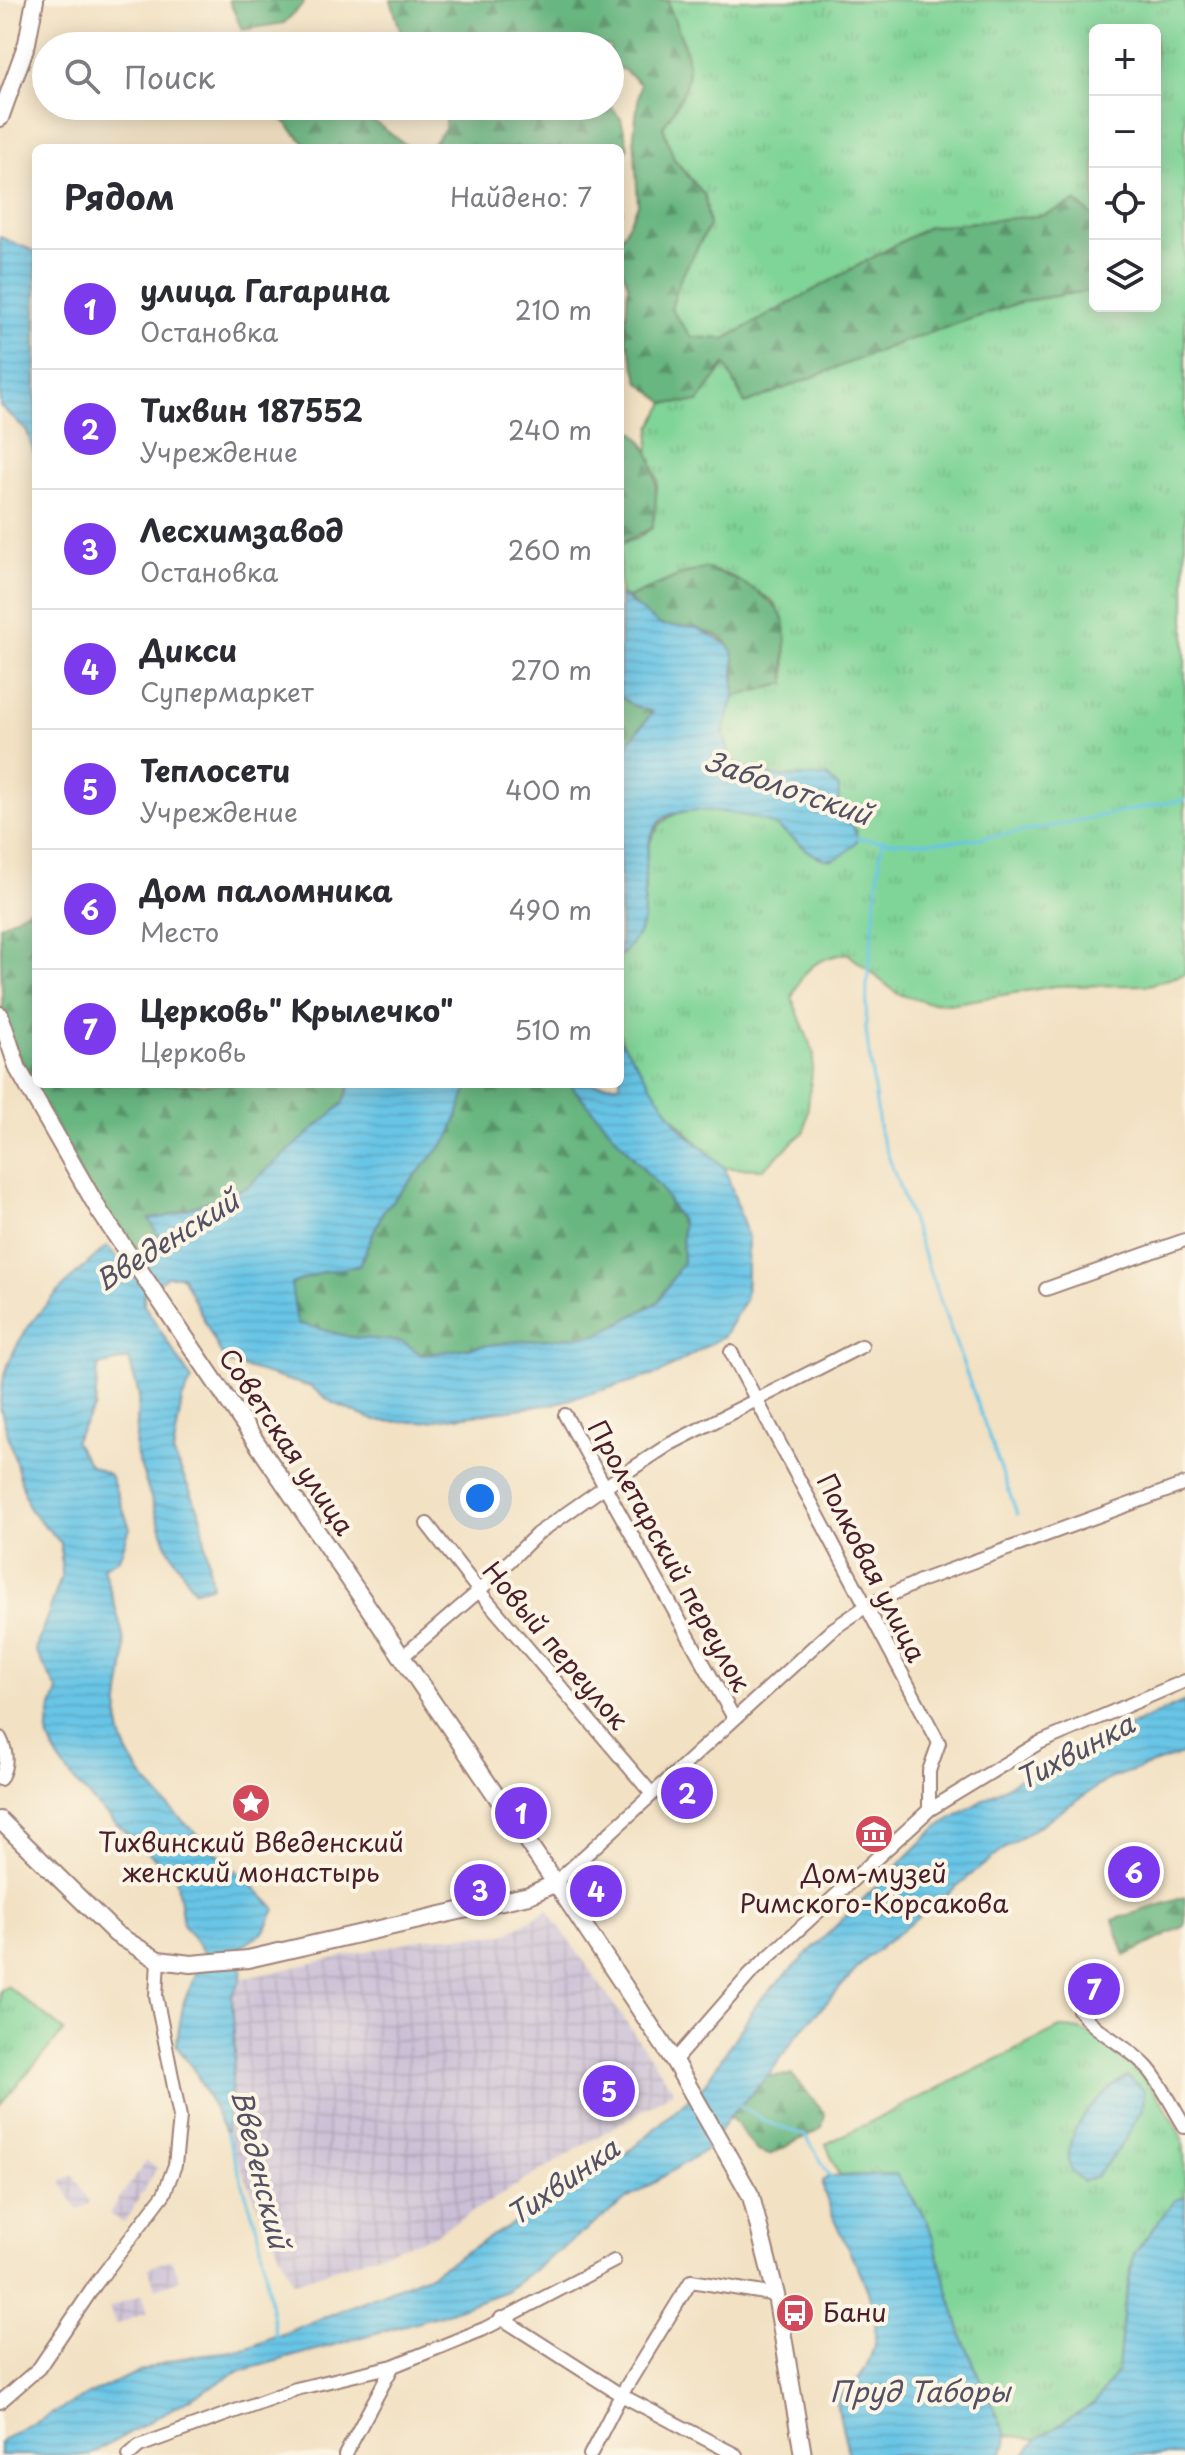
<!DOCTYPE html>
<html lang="ru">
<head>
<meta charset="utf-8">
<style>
  :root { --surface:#fff; --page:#f7f7f7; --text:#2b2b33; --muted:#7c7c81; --line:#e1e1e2; --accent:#7c3aed }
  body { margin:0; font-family:"Playpen Sans",sans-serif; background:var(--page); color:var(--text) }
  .controls { position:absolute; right:24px; top:24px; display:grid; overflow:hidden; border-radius:12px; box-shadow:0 4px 20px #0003 }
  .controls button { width:72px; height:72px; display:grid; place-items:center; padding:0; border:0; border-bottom:2px solid var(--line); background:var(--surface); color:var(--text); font:40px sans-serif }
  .you { position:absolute; left:480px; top:1498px; width:28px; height:28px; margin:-20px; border:6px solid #fff; border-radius:50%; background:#1a73e8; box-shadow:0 0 0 12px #1a73e833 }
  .badge { display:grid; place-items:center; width:52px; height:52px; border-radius:50%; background:var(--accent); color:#fff; font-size:26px; font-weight:700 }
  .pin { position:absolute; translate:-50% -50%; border:4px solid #fff; box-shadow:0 2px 8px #0006 }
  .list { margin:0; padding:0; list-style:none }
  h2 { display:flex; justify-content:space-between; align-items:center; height:104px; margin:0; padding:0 32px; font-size:34px }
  h2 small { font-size:26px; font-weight:400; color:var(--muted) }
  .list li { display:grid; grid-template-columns:52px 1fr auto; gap:24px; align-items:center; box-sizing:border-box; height:120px; padding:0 32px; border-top:2px solid var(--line) }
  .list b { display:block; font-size:30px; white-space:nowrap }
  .list p { margin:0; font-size:26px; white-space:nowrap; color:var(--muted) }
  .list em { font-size:26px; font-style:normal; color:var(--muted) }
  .icon { flex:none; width:44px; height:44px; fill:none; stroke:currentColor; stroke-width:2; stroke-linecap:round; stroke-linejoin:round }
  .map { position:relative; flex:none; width:1185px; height:2455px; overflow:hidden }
  .search { position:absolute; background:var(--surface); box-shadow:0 4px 20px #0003; left:32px; top:32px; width:592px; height:88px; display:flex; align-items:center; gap:20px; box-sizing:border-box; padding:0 28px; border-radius:44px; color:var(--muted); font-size:30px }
  .panel { position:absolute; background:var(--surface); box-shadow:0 4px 20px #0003; left:32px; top:144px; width:592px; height:944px; border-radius:12px }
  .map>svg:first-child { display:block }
  .industrial { fill:url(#industrial-grid) }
  .grass { fill:url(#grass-tufts); stroke:#647a61; stroke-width:2 }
  .forest { fill:url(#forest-firs); stroke:#586a56; stroke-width:2 }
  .water { fill:url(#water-rules); stroke:#597288; stroke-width:2 }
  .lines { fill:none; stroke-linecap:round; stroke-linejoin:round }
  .stream { stroke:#68c5e6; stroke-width:3 }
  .minor-casing { stroke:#9e8077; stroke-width:16 }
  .major-casing { stroke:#9e8077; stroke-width:20 }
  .minor { stroke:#fff; stroke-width:12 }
  .major { stroke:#fff; stroke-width:16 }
  .labels { text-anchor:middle; stroke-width:8; stroke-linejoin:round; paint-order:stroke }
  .street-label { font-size:26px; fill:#4a1f2b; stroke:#fcf5e5 }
  .poi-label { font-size:26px; fill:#4a1f2b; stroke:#fcf5e5 }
  .water-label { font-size:28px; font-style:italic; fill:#535163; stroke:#fcf5e5 }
</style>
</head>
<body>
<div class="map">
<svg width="1185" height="2455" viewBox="0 0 1185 2455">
  <defs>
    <pattern id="industrial-grid" width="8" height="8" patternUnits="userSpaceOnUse" patternTransform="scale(2)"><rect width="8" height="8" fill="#cabfd6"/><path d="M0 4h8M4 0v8" fill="none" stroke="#afa4b8"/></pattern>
    <pattern id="grass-tufts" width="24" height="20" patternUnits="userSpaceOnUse" patternTransform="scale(2)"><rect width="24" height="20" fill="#7fd497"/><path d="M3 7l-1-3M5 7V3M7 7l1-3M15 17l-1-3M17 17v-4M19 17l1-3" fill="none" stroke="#6fb682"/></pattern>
    <pattern id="forest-firs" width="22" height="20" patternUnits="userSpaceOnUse" patternTransform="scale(2)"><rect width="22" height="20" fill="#67b680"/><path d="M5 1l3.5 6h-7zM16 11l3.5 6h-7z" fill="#579369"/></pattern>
    <pattern id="water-rules" width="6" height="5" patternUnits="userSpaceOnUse" patternTransform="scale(2)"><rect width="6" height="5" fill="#68c5e6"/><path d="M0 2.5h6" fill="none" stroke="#5ca9c5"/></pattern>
  </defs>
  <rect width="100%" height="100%" fill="#fcf5e5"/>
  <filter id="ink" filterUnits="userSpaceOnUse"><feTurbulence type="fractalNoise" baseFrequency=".0125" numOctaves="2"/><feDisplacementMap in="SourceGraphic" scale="16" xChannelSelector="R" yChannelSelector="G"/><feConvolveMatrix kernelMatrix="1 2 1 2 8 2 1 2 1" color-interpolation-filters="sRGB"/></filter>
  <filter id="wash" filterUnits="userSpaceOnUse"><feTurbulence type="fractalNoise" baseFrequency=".006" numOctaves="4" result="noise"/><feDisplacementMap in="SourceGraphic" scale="32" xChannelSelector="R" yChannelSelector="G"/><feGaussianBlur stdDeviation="1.8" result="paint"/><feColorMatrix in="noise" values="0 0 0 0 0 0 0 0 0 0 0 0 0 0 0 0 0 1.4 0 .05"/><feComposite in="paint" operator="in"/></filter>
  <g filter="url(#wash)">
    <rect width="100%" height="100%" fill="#f2e1c3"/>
    <path class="industrial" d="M548,1910l126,181 -242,145 -139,47 -67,-149 9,-82 -3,-56 9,-17 185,-41 79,-4z
      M146,2161l11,7 -33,55 -15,-10z
      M74,2175l16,28 -12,7 -17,-28z
      M172,2259l8,20 -24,9 -8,-20z
      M141,2295l7,17 -32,13 -7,-17z"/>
    <path class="grass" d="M667,0h518v974l-36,11 -94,1 -99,17 -30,-1 -28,-8 -51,-41c-30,6 -44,14 -55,45l22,56 -9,77 -42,38 -38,-1c-40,-35 -80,-77 -103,-126 -4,-8 -5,-77 -2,-85 5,-12 20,-22 23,-35 6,-38 -9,-97 39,-110 25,-7 73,2 95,15 20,13 32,30 56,33l24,-28 -19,-24v-20l-11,-12 -52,1 -44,-15 -8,-30 11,-35 52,-14 -1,-59 -12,-23 -42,-25 -25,-7 -26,6 -52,23 -8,-3v-51l18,-6 14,-10 6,-48 -10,-24 3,-29 14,-24 33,-1 28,-38 19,39 154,-60 125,-42 71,-11v16h60v-276h-60v188l-19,-16 -32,13 -116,12 -203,112 -34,-2 -20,-28 9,-30 29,-53 -4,-30 -31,-37 -11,-33c39,-54 25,-68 4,-126z
      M7,1986l57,45 -64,73v-113z
      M1060,2028c51,-3 106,70 123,113 2,16 2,39 2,56l-11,4 -40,53 -10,53 -6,64 -24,33 -57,35 -31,-4 -43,-95 -17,-51 -59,-115 -48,2 -13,-32z"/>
    <path class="forest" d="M229,0h75v3l-20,20 -42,7z
      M391,0h276c22,61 35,69 -4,127l11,32 31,37 4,30 -29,53 -9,30 20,28 34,2 203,-112 116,-12 32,-13 19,16v72l-71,11 -125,42 -154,61 -20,-40 -27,38 -33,1 -26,-21 -14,-49 3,-49 -8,-19v-25l18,-35 -4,-71 6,-50 -16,-14 -14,-4v-20h-205z
      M270,106h83l57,42h-101z
      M445,106h165l11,13 7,28 -6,10v57l-2,-66h-191l16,-19z
      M620,422c39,22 40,67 32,106l-32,16z
      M706,568c25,8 74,29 79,58 3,18 -3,38 1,57l-52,14c0,-13 3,-32 -1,-44 -10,-28 -49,-22 -72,-28 -14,-4 -24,-17 -33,-27l52,-23z
      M620,696l12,9 21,6 -24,31 -9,20z
      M36,905v179h315l-9,21 -95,82 -81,30 -16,2 9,17 1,13 -17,18 -43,-55 -97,-186 -3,-100z
      M469,1084h101l92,106 20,34 1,38 -25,40 -60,33 -96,8 -80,12 -19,-13 -53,-5 -53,-14 -6,-39 31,-12 37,-6 24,-55 67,-74z
      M1185,1897v29l-60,30 -12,-36z
      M792,2075l33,39 -3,14 -52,27 -13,-4 -27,-35 38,-40z"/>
    <path class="water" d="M0,237l36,15v209l-9,-30 -27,-25z
      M620,595l40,30 37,3 30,16 7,11v42l-11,35 8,30 44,15 51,-1 13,12 -1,20 14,16 6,15c-30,42 -49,9 -79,-11 -22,-14 -90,-25 -113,-11 -28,17 -19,78 -23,105 -2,11 -15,27 -23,35v-195l9,-20 24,-30 -21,-7 -12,-9z
      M620,1039l61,90 44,39 23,70 -2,60 -22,38 -66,38 -105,30 -132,18 -45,-1 -43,-18 -22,-16 -86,-25 -43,-86h-15l-23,17v12l48,75 -10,20 -9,53 28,62 11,71 -18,4 -27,-44 -32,-96 4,-55 -10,-36 -31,7 -3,41 -21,34 15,24 21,10 20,53 -11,31 -16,8c6,24 23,65 22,89 -1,24 -10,49 -5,74 9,59 116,133 155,179l-10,22 -22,15 -2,33 -9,17 3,56 -9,82 -30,-61 -20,-28 8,-44 21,-47 -22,-30 -7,-48c-32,-27 -124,-102 -128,-143 -1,-15 5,-29 10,-42l-23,-41 26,-72v-35l-32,-34 -29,-102c0,-67 60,-119 107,-161l19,24 17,-3 17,-18 -1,-13 -10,-17 17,-2 81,-30 95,-82 9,-21h118l-19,53 -67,74 -24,55 -37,6 -31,12 6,39 53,14 53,5 19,13 80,-12 96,-8 60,-33 25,-40 -1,-39 -20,-33 -92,-106h50z
      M1185,1701v52l-76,26 -108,72 -135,108 -69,76 -29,41 -38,40 -23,33 -83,52 -118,90 -62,23 -207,58 -147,83h-90v-12l6,-5c53,-28 110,-61 168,-78 23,-7 50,-6 74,-12l180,-73 198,-121 78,-69 55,-84 177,-173 101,-60z
      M1128,2076l16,14 -1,17 -21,38 -26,32 -13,5c-42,-28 16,-92 45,-106z
      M896,2174l32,48 35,118 43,95 1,9 -7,11h-151l-13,-53c7,-12 18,-17 25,-27 39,-58 -11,-112 -30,-164 -3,-10 -9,-20 -8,-30l6,-4z
      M1185,2197v258h-160l12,-16 57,-35 24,-33 6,-64 10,-53 40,-53z"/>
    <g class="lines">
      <path class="stream" d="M856,838c112,17 220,-21 329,-38
        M882,839l-15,145 -1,46 14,103 137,381
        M739,2105l28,17 39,14 25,42
        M226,2133l33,101 17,105"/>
    </g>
  </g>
  <g filter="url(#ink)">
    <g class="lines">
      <defs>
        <path id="minor" d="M1046,1289l139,-49
          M731,1352l208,391 -10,28v39
          M565,1415l169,303
          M427,1524l52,67 173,203
          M402,1657l77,-66 58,-57 67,-47 66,-43 192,-98
          M0,1738c7,13 8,27 0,41
          M554,1884l279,-255 32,-22 55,-26 265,-97
          M1079,2010c19,25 47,34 68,57 15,17 26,41 38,60
          M674,2061l76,-87 179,-164 110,-67 146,-62
          M501,2318l120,77 115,60
          M0,2402l39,-34 56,-83 69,-91 11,-29 5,-48 -24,-121 2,-36
          M129,2455l10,-9 157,-57 97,-23 91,-37 130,-68
          M345,2455l48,-89
          M590,2455l31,-60 70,-114 85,14"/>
        <path id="major" d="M0,118l27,-75 8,-43
          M0,1015l18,54 82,143 471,694 103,155 77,135 25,99 27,160
          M0,1820l116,114 42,26 33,4 57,-5 281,-64 25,-11"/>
      </defs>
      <use href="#minor" class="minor-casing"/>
      <use href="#major" class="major-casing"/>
      <use href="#minor" class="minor"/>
      <use href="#major" class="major"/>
    </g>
  </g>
  <defs>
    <symbol id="sight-disc" viewBox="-11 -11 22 22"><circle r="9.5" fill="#d1495b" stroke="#fcf5e5"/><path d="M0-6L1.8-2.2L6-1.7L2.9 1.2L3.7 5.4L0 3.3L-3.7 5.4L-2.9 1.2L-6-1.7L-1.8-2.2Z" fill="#fff"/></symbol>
    <symbol id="museum-disc" viewBox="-11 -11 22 22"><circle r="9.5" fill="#d1495b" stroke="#fcf5e5"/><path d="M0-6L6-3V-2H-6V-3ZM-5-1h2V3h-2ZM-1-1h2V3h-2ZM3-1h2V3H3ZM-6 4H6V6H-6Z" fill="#fff"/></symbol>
    <symbol id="bus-disc" viewBox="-11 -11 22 22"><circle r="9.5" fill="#d1495b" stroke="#fcf5e5"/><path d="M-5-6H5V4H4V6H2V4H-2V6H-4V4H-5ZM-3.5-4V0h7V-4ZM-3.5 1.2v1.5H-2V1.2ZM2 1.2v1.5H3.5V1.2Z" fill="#fff"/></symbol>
  </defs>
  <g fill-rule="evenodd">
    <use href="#sight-disc" x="229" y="1781" width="44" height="44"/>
    <use href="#museum-disc" x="852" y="1812" width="44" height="44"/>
    <use href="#bus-disc" x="773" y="2291" width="44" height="44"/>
  </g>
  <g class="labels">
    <g class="street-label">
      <text transform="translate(286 1442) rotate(56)" y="9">Советская улица</text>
      <text transform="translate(669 1556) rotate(61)" y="9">Пролетарский переулок</text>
      <text transform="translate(871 1568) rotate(63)" y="9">Полковая улица</text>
      <text transform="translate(555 1646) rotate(50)" y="9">Новый переулок</text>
    </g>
    <g class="poi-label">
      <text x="251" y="1852">Тихвинский Введенский<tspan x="251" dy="30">женский монастырь</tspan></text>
      <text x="874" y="1883">Дом-музей<tspan x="874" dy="30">Римского-Корсакова</tspan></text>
      <text x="823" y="2322" text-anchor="start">Бани</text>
    </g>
    <g class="water-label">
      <text transform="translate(788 788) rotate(19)" y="10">Заболотский</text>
      <text transform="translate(167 1241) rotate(-32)" y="10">Введенский</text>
      <text transform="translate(1075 1752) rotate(-28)" y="10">Тихвинка</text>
      <text transform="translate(260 2169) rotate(76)" y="10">Введенский</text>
      <text transform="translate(563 2182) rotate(-35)" y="10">Тихвинка</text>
      <text x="920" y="2402">Пруд Таборы</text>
    </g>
  </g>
</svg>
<div class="controls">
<button>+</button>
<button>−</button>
<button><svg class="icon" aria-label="locate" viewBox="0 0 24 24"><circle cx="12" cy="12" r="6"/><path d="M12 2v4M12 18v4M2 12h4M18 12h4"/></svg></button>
<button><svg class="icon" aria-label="layers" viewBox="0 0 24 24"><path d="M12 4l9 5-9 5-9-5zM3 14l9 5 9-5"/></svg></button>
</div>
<div class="you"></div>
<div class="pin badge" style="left:521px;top:1813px">1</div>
<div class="pin badge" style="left:687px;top:1793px">2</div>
<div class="pin badge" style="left:480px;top:1890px">3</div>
<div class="pin badge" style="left:596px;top:1891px">4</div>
<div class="pin badge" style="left:609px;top:2091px">5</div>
<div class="pin badge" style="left:1134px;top:1872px">6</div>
<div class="pin badge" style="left:1094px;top:1989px">7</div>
<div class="search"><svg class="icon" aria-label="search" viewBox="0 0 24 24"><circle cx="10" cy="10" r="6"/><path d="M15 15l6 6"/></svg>Поиск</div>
<section class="panel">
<h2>Рядом<small>Найдено: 7</small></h2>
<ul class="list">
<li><span class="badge">1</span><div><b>улица Гагарина</b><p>Остановка</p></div><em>210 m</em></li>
<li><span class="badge">2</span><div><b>Тихвин 187552</b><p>Учреждение</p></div><em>240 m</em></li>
<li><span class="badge">3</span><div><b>Лесхимзавод</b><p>Остановка</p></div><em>260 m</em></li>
<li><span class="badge">4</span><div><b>Дикси</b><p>Супермаркет</p></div><em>270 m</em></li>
<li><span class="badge">5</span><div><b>Теплосети</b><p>Учреждение</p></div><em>400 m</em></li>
<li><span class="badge">6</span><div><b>Дом паломника</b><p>Место</p></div><em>490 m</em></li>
<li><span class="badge">7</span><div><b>Церковь&quot; Крылечко&quot;</b><p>Церковь</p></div><em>510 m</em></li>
</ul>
</section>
</div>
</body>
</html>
